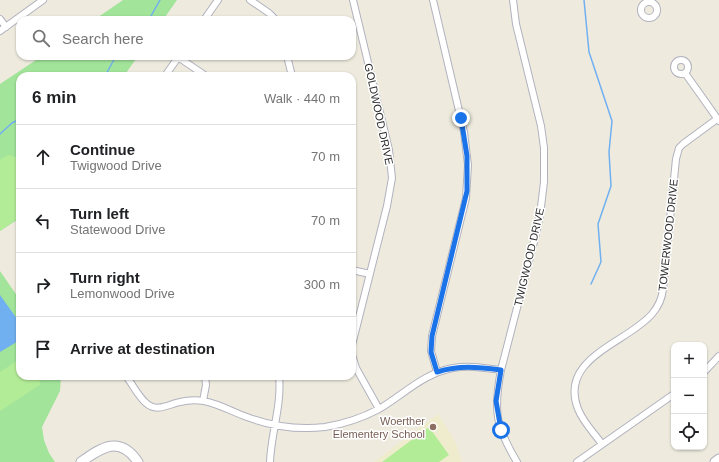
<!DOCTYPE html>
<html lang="en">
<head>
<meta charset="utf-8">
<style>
  :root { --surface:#fff; --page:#f2f2f2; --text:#202124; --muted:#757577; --line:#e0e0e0 }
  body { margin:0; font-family:Helvetica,sans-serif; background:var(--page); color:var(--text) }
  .controls { position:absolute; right:12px; bottom:12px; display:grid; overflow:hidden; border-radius:8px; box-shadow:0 1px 3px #0004 }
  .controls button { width:36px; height:36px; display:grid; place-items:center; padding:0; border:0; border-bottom:1px solid var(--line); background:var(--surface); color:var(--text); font:20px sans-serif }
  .stop { position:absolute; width:12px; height:12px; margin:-9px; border:3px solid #1a73e8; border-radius:50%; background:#fff }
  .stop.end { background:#1a73e8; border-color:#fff; box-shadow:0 1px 4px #0008 }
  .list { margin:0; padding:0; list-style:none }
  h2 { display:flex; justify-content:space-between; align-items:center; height:52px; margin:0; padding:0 16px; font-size:17px }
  h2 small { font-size:13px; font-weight:400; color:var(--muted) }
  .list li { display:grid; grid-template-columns:26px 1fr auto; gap:12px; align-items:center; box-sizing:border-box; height:64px; padding:0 16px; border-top:1px solid var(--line) }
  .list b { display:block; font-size:15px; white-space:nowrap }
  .list p { margin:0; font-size:13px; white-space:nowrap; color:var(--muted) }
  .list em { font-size:13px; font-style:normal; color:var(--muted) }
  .icon { flex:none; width:22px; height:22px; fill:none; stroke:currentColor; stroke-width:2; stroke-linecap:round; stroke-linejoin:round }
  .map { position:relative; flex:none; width:719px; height:462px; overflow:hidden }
  .search { position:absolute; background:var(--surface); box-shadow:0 1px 3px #0004; left:16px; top:16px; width:340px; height:44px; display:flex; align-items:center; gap:10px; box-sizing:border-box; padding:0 14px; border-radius:12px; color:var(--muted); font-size:15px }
  .panel { position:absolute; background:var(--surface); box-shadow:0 1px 3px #0004; left:16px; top:72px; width:340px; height:308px; border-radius:12px }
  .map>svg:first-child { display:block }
  .education { fill:#efecce }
  .green { fill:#a2e49a }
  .pitch { fill:#b3ec96 }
  .water { fill:#71b0f0 }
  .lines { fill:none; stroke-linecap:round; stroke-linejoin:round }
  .stream { stroke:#71b0f0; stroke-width:1.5 }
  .street-casing { stroke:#b2b2bf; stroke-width:8 }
  .secondary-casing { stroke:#b2b2bf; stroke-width:11 }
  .street { stroke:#fff; stroke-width:6 }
  .secondary { stroke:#fff; stroke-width:9 }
  .route { stroke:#1a73e8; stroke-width:5 }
  .education-dot { fill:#8d6e63; stroke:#fff; stroke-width:1.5 }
  .labels { text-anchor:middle; stroke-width:3; stroke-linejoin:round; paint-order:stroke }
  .street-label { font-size:11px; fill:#2c2c2c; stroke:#fff }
  .education-label { font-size:11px; fill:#785e54; stroke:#fff; text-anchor:end }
</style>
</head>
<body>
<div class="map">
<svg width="719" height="462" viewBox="0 0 719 462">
  <rect width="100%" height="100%" fill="#eeebde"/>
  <path class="education" d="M438,414l17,27 7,21h-88z"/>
  <path class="green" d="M123,0h54l-14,20h-69z
    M42,56h96l-14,20h-104v142l-20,13v-147z
    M0,271l20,29v76h41l-1,15 -18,36 2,13 5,13 6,9h-55z"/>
  <path class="pitch" d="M8,155l12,3v58l-1,1 -19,14v-71z
    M20,359v17h16l5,8 -41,27v-39z
    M429,427l20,28 -10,7h-57z"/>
  <path class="water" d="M0,295l20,28v17l-20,12z"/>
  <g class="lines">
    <path class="stream" d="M584,0l5,52 23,69 -3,31 2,34 -13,38 3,38 -10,22
      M146,20l5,-4 9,-16
      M105,76l11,-20
      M0,134l12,-11 8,-4"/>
    <defs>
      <path id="street" d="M250,0l19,13 7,7
        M433,0l31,132 4,33 -2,33 -34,138 -1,15 6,21
        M513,0l3,24 25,102 3,22v34l-4,33 -5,23 -34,132c-8,41 -5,57 16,92
        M641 10a8 8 0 1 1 16 0a8 8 0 1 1-16 0Z
        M0,19l6,8
        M204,20l14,-20
        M0,31l43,-31
        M287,56l5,20
        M178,57l28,19
        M674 67a7 7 0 1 1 14 0a7 7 0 1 1-14 0Z
        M685,73l34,48
        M165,76l14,-20
        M352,270l18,4
        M352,345l35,-139 5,-28 -3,-28 -36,-150
        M352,355l4,13 23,41
        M704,372l15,-16
        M126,376c7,9 12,20 20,27 11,10 23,1 34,-1 8,-2 16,-2 24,-1 15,3 29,11 43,16 24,9 52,13 78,10 19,-3 37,-9 54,-18 24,-14 45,-36 74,-41 16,-3 32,0 48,2
        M203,401l3,-16 -1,-9
        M602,444c-8,-11 -19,-22 -24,-35 -20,-51 49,-66 74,-95 6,-7 10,-15 11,-25l13,-130 3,-11 4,-4 34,-25
        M270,462c1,-29 12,-57 9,-86
        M577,462l97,-68"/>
      <path id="secondary" d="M81,462c21,-15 39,-27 57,0
        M715,462l4,-3"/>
    </defs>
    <use href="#street" class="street-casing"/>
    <use href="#secondary" class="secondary-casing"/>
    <use href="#street" class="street"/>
    <use href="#secondary" class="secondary"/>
  </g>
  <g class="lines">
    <path class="route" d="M461,118l6,38v35l-35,145 -1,16 6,20c22,-7 41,-5 64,-2l-5,31 5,29"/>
  </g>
  <circle class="education-dot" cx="433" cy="427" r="4"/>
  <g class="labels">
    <g class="street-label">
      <text transform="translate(379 114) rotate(78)" y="4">GOLDWOOD DRIVE</text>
      <text transform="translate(668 235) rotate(-84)" y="4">TOWERWOOD DRIVE</text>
      <text transform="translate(529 257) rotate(-77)" y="4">TWIGWOOD DRIVE</text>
    </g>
    <g class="education-label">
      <text x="425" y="425">Woerther<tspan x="425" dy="13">Elementery School</tspan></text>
    </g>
  </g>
</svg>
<div class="controls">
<button>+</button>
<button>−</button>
<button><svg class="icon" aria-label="locate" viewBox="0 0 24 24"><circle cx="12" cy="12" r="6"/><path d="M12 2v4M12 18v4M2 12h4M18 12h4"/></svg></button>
</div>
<div class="stop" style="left:501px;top:430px"></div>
<div class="stop end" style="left:461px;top:118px"></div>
<div class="search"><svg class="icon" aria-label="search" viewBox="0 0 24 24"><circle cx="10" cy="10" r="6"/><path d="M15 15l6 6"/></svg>Search here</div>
<section class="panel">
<h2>6 min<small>Walk · 440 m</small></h2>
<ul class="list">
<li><svg class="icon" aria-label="ahead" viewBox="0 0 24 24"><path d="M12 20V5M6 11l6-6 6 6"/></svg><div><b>Continue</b><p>Twigwood Drive</p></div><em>70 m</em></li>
<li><svg class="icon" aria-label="left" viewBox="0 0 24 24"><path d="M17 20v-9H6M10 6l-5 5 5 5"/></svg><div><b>Turn left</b><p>Statewood Drive</p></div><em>70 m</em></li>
<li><svg class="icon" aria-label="right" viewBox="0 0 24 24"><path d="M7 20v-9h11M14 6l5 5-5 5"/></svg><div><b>Turn right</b><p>Lemonwood Drive</p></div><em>300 m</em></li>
<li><svg class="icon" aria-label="arrive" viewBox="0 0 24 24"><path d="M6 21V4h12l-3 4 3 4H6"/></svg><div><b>Arrive at destination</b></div></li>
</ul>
</section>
</div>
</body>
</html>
